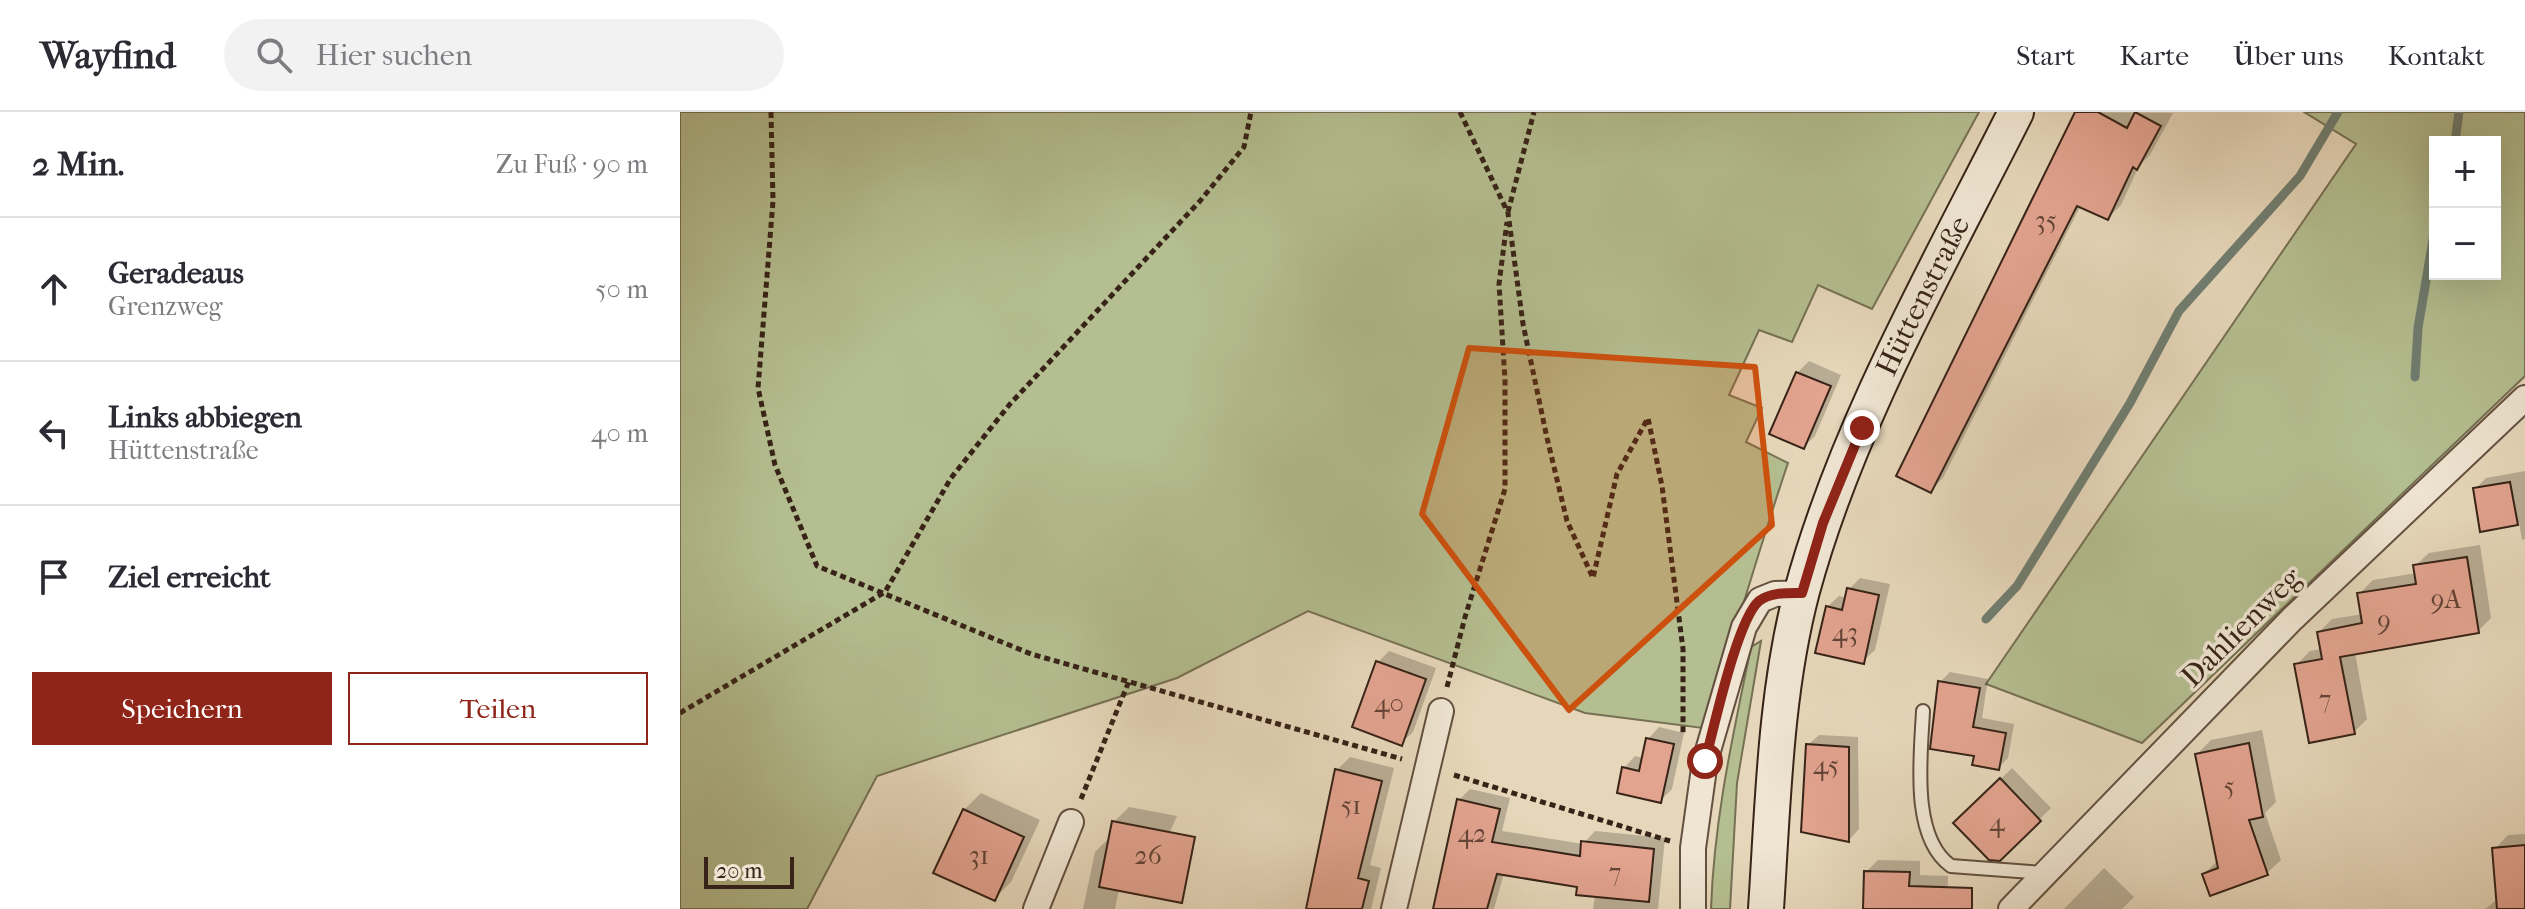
<!DOCTYPE html>
<html lang="de">
<head>
<meta charset="utf-8">
<style>
  :root { --surface:#fff; --page:#f2f2f3; --text:#2b2b33; --muted:#7c7c81; --line:#e1e1e2; --accent:#8f2418 }
  body { margin:0; font-family:"IM FELL French Canon",serif; background:var(--page); color:var(--text) }
  .controls { position:absolute; right:24px; top:24px; display:grid; overflow:hidden; border-radius:0px; box-shadow:0 8px 32px #0002 }
  .controls button { width:72px; height:72px; display:grid; place-items:center; padding:0; border:0; border-bottom:2px solid var(--line); background:var(--surface); color:var(--text); font:40px sans-serif }
  .scale { position:absolute; left:24px; bottom:20px; width:90px; box-sizing:border-box; padding-left:8px; border:4px solid #372317; border-top:0; font-size:22px; line-height:28px; white-space:nowrap; color:#372317; -webkit-text-stroke:6px #efe5d2; paint-order:stroke }
  .stop { position:absolute; width:24px; height:24px; margin:-18px; border:6px solid #8f2418; border-radius:50%; background:#fff }
  .stop.end { background:#8f2418; border-color:#fff; box-shadow:0 2px 8px #0008 }
  .list { margin:0; padding:0; list-style:none }
  h2 { display:flex; justify-content:space-between; align-items:center; height:104px; margin:0; padding:0 32px; font-size:34px }
  h2 small { font-size:26px; font-weight:400; color:var(--muted) }
  .list li { display:grid; grid-template-columns:52px 1fr auto; gap:24px; align-items:center; box-sizing:border-box; height:144px; padding:0 32px; border-top:2px solid var(--line) }
  .list b { display:block; font-size:30px; white-space:nowrap }
  .list p { margin:0; font-size:26px; white-space:nowrap; color:var(--muted) }
  .list em { font-size:26px; font-style:normal; color:var(--muted) }
  .actions { display:flex; gap:16px; padding:24px 32px }
  .actions a { flex:1; padding:18px 0; border:2px solid var(--accent); border-radius:0px; text-align:center; font-size:28px; color:var(--accent) }
  .actions .main { background:var(--accent); color:#fff }
  .icon { flex:none; width:44px; height:44px; fill:none; stroke:currentColor; stroke-width:2; stroke-linecap:round; stroke-linejoin:round }
  .map { position:relative; flex:none; width:1845px; height:797px; overflow:hidden }
  header { display:flex; align-items:center; gap:48px; box-sizing:border-box; height:112px; padding:0 40px; background:var(--surface); border-bottom:2px solid var(--line) }
  header strong { font-size:38px }
  nav { display:flex; gap:44px; margin-inline-start:auto; font-size:28px }
  .search { width:560px; height:72px; background:var(--page); display:flex; align-items:center; gap:20px; box-sizing:border-box; padding:0 28px; border-radius:44px; color:var(--muted); font-size:30px }
  main { display:flex }
  aside { flex:1; background:var(--surface) }
  .map>svg:first-child { display:block }
  .green { fill:#b4be90; stroke:#767054; stroke-width:2; fill-rule:evenodd }
  .shadow { fill:#0003 }
  .lines { fill:none; stroke-linecap:round; stroke-linejoin:round }
  .stream { stroke:#707e71; stroke-width:9 }
  .building { fill:#e2a38f; stroke:#372317; stroke-width:2 }
  .service-casing { stroke:#635040; stroke-width:16 }
  .minor-casing { stroke:#635040; stroke-width:28 }
  .secondary-casing { stroke:#372317; stroke-width:38 }
  .path { stroke:#372317; stroke-width:5; stroke-dasharray:6 4; stroke-linecap:butt }
  .service { stroke:#efe5d2; stroke-width:12 }
  .minor { stroke:#efe5d2; stroke-width:24 }
  .secondary { stroke:#efe5d2; stroke-width:34 }
  .route { stroke:#8f2418; stroke-width:10 }
  .marked { fill:#cd510e; fill-opacity:0.2; stroke:#cd510e; stroke-width:6; stroke-linejoin:round }
  .labels { text-anchor:middle; stroke-width:7; stroke-linejoin:round; paint-order:stroke }
  .number-label { font-size:26px; fill:#624335 }
  .street-label { font-size:30px; fill:#372317; stroke:#efe5d2 }
</style>
</head>
<body>
<header>
<strong>Wayfind</strong>
<div class="search"><svg class="icon" aria-label="search" viewBox="0 0 24 24"><circle cx="10" cy="10" r="6"/><path d="M15 15l6 6"/></svg>Hier suchen</div>
<nav><a>Start</a><a>Karte</a><a>Über uns</a><a>Kontakt</a></nav>
</header>
<main>
<aside>
<h2>2 Min.<small>Zu Fuß · 90 m</small></h2>
<ul class="list">
<li><svg class="icon" aria-label="ahead" viewBox="0 0 24 24"><path d="M12 20V5M6 11l6-6 6 6"/></svg><div><b>Geradeaus</b><p>Grenzweg</p></div><em>50 m</em></li>
<li><svg class="icon" aria-label="left" viewBox="0 0 24 24"><path d="M17 20v-9H6M10 6l-5 5 5 5"/></svg><div><b>Links abbiegen</b><p>Hüttenstraße</p></div><em>40 m</em></li>
<li><svg class="icon" aria-label="arrive" viewBox="0 0 24 24"><path d="M6 21V4h12l-3 4 3 4H6"/></svg><div><b>Ziel erreicht</b></div></li>
</ul>
<div class="actions"><a class="main">Speichern</a><a>Teilen</a></div>
</aside>
<div class="map">
<svg width="1845" height="797" viewBox="0 0 1845 797">
  <rect width="100%" height="100%" fill="#e6d7ba"/>
  <filter id="stains"><feTurbulence type="fractalNoise" baseFrequency=".0025" numOctaves="4"/><feColorMatrix values="0 0 0 0 .2 0 0 0 0 .09 0 0 0 0 .02 0 0 0 .5 -.17"/></filter>
  <radialGradient id="worn" r=".72"><stop offset=".6" stop-color="#630" stop-opacity="0"/><stop offset="1" stop-color="#630" stop-opacity=".3"/></radialGradient>
  <path class="green" d="M0,0h1299l-107,197 -54,-24 -26,57 -33,-12 -30,65 33,13 -16,34 42,21c-30,88 -54,177 -85,265l-118,-15 -277,-102 -131,67 -300,98 -70,133h-127z
    M1624,0h221v264l-383,367 -156,-59 370,-540zM1815,30v132h-60v-132z
    M1081,529l-24,142 -7,126h-19c3,-90 22,-174 40,-262z"/>
  <path class="shadow" d="M1397,0l96,1 -23,42 -11,11 -18,39 -13,13 -27,-13 -138,273 -13,13 124,-329 -3,-2z
    M1129,249l32,14 -26,61 -12,11 -6,-74z
    M1845,359v68l-3,1 -3,-18 -37,7 -7,-40 11,-11z
    M1800,433l11,73 -13,13 -123,22 12,66 -13,13 -58,-67 14,-14 12,-2 -3,-17 13,-13 31,-5 -3,-21 13,-13 44,-7 -2,-7 14,-13z
    M1180,466l30,6 -15,66 -12,11 -36,-54 12,-11 8,2 2,-9z
    M709,539l47,17 -23,64 -12,11 -23,-81z
    M1270,560l38,7 -6,39 32,6 -6,34 -10,10 -21,-13 -37,-73z
    M979,615l25,6 -12,56 -11,11 -37,-32 11,-12 9,2 4,-19z
    M1582,618l14,72 -11,11 16,47 -14,13 -63,1 14,-14 -21,-106 14,-14z
    M1139,623l39,2 1,92 -10,11 -41,-95z
    M670,645l44,11 -24,97 11,3 -10,41h-64l30,-139z
    M1332,656l39,40 -52,51 -43,-36z
    M790,677l40,9 -8,33 81,13 12,-13 70,7 -7,71h-65l2,-14 -16,-10 -75,-12 -10,36h-59l24,-109z
    M301,681l59,27 -29,62 -17,17 -30,-89z
    M449,695l48,9 -27,60 -31,13 -4,20h-32l12,-57 16,-16 3,-14z
    M1845,722v75h-40l14,-11 -4,-49 13,-14z
    M1198,748l42,1v14l28,1 -1,33h-82l1,-37z
    M1424,756l30,29 -12,12h-58z"/>
  <g class="lines">
    <path class="stream" d="M1775,30l4,-30
      M1735,265l3,-49 17,-100
      M1306,507l31,-33 113,-183 49,-92 121,-135 38,-64"/>
  </g>
  <path class="building" d="M1395,0h23l29,16 8,-16 26,14 -24,44 -4,-3 -25,53 -31,-14 -146,287 -35,-17z
    M1116,260l35,14 -27,63 -35,-15z
    M1830,370l8,43 -38,7 -7,-44z
    M1787,445l12,76 -139,24 15,77 -46,9 -15,-79 28,-5 -5,-27 45,-9 -5,-30 59,-9 -3,-19z
    M1167,476l32,7 -15,69 -49,-11 11,-47 16,4z
    M696,549l50,18 -24,67 -50,-19z
    M1258,569l42,7 -7,39 33,6 -7,37 -27,-5 2,-9 -44,-7z
    M966,626l28,6 -13,59 -44,-10 5,-26 17,4z
    M1569,631l14,74 -14,3 19,55 -58,21 -8,-22 16,-6 -23,-114z
    M1126,632l43,3v95l-48,-10z
    M655,657l47,12 -24,97 11,3 -7,28h-56z
    M1320,666l41,43 -41,40 -11,-1 -36,-37z
    M777,687l43,10 -8,33 88,14 1,-15 73,8 -5,53 -73,-7 1,-8 -80,-13 -10,35h-54z
    M283,697l61,28 -29,64 -62,-28z
    M432,709l83,16 -13,66 -83,-16z
    M1845,733v64h-28l-5,-61z
    M1184,759l46,1 -1,14 63,2v21h-109z"/>
  <g class="lines">
    <defs>
      <path id="service" d="M1243,599c-2,44 -13,126 28,155l92,7"/>
      <path id="minor" d="M356,797l35,-87
        M714,797l47,-198
        M1013,797v-61l12,-87 39,-134 16,-27 15,-6 27,-1
        M1331,797l281,-290 233,-221"/>
      <g id="secondary">
        <path id="s1" d="M1086,797c7,-105 9,-216 36,-318 45,-166 137,-326 214,-479"/>
      </g>
    </defs>
    <use href="#service" class="service-casing"/>
    <use href="#minor" class="minor-casing"/>
    <use href="#secondary" class="secondary-casing"/>
    <path class="path" d="M91,0l2,89 -15,187 17,77 42,101 214,88 371,105
      M780,0l48,101 15,111 24,114 20,83 26,57 24,-104 31,-56 14,68 21,163v87
      M828,100l26,-100
      M767,575l18,-70 40,-128v-109l-6,-96 8,-62
      M0,601l205,-121 66,-114 59,-74 190,-203 44,-54 7,-35
      M774,663l216,66
      M401,687l48,-118"/>
    <use href="#service" class="service"/>
    <use href="#minor" class="minor"/>
    <use href="#secondary" class="secondary"/>
  </g>
  <g class="lines">
    <path class="route" d="M1025,649c9,-33 32,-141 54,-160 12,-9 29,-8 43,-8l21,-70 39,-95"/>
  </g>
  <path class="marked" d="M789,236l286,19 17,158 -203,185 -147,-196z"/>
  <g class="labels">
    <g class="number-label">
      <text x="1366" y="117">35</text>
      <text x="1766" y="496">9A</text>
      <text x="1704" y="517">9</text>
      <text x="1165" y="529">43</text>
      <text x="1645" y="596">7</text>
      <text x="709" y="600">40</text>
      <text x="1146" y="662">45</text>
      <text x="1549" y="683">5</text>
      <text x="671" y="702">51</text>
      <text x="1317" y="719">4</text>
      <text x="792" y="730">42</text>
      <text x="299" y="752">31</text>
      <text x="468" y="752">26</text>
      <text x="935" y="769">7</text>
    </g>
    <g class="street-label">
      <text dy="10" stroke="none"><textPath href="#s1" startOffset="640">Hüttenstraße</textPath></text>
      <text transform="translate(1561 515) rotate(-45)" y="10">Dahlienweg</text>
    </g>
  </g>
  <rect width="100%" height="100%" filter="url(#stains)"/>
  <rect width="100%" height="100%" fill="url(#worn)"/>
</svg>
<div class="controls">
<button>+</button>
<button>−</button>
</div>
<div class="scale">20 m</div>
<div class="stop" style="left:1025px;top:649px"></div>
<div class="stop end" style="left:1182px;top:316px"></div>
</div>
</main>
</body>
</html>
